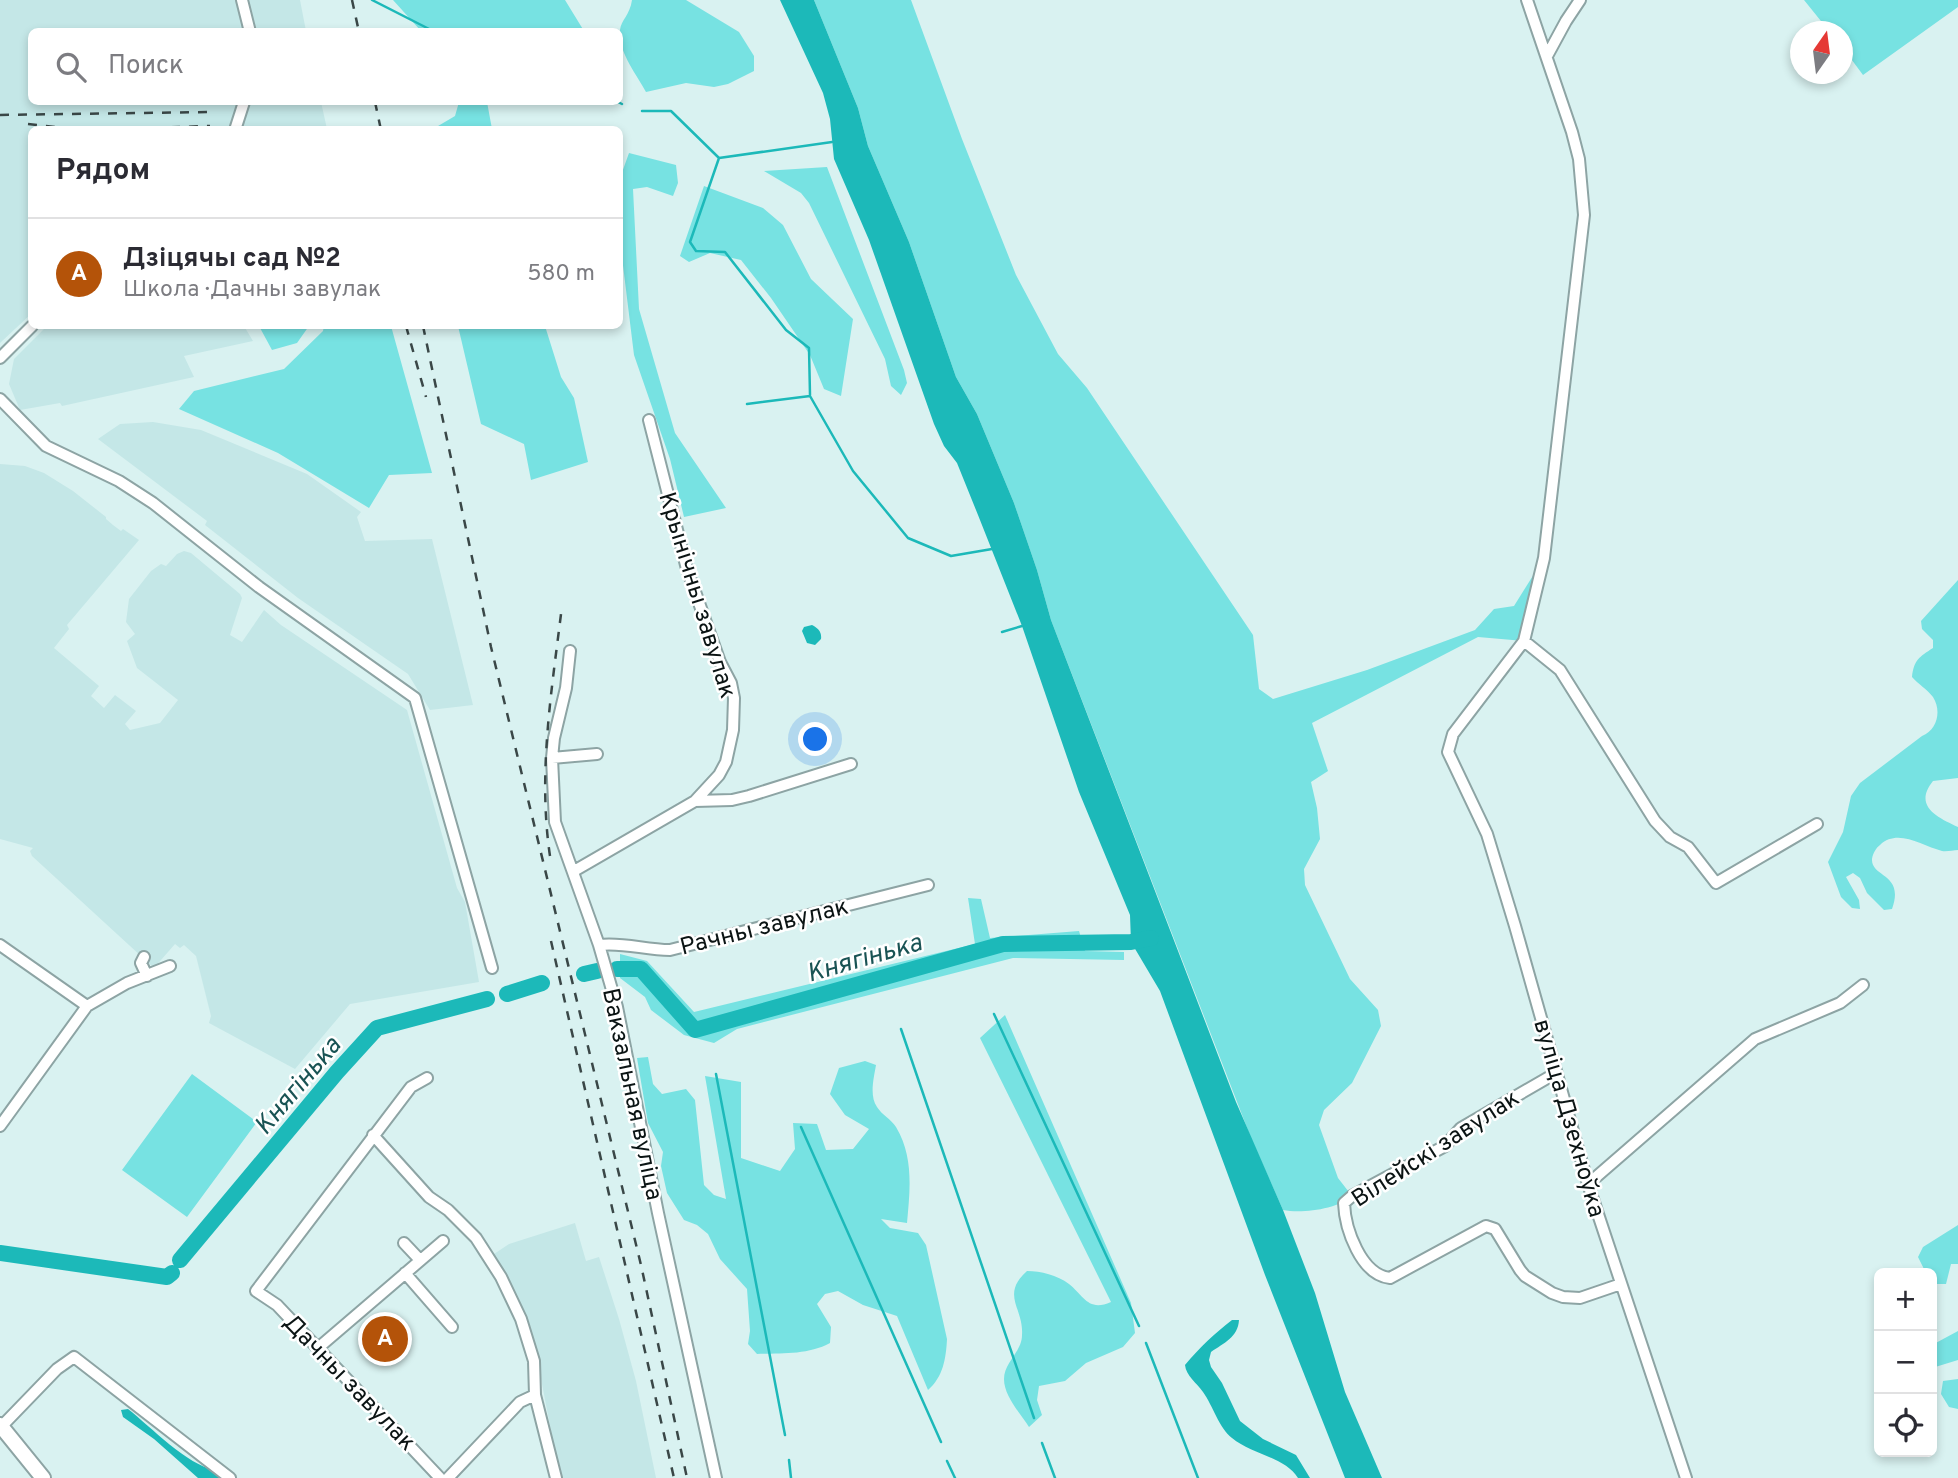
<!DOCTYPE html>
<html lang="ru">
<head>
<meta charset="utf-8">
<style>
  :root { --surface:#fff; --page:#f7f7f7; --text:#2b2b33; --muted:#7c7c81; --line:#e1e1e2; --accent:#b45309 }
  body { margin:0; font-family:Overpass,sans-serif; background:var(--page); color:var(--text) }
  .controls { position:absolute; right:21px; bottom:21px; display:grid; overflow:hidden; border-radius:10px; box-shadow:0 4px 10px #0003 }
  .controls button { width:63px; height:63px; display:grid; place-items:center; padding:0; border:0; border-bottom:2px solid var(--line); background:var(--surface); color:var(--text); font:35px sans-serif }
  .compass { position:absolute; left:1790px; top:21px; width:63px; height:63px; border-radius:50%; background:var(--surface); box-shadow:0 4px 10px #0003; rotate:14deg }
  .you { position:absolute; left:816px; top:740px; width:24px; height:24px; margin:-18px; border:5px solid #fff; border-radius:50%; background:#1a73e8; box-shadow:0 0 0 10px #1a73e833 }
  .badge { display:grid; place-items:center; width:46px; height:46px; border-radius:50%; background:var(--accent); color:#fff; font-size:23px; font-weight:700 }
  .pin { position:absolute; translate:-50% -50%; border:4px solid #fff; box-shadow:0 2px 7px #0006 }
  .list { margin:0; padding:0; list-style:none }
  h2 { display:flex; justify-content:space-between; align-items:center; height:91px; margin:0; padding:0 28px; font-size:30px }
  h2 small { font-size:23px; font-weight:400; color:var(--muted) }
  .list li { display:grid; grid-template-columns:46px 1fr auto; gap:21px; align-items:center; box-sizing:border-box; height:112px; padding:0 28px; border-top:2px solid var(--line) }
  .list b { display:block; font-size:26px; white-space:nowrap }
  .list p { margin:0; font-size:23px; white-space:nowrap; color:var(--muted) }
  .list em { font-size:23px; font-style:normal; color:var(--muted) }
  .icon { flex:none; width:38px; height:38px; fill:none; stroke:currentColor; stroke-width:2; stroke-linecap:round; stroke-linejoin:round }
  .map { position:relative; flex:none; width:1958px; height:1478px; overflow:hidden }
  .search { position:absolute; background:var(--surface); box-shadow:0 4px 10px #0003; left:28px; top:28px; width:595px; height:77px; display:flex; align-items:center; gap:18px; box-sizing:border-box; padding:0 24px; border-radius:10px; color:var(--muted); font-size:26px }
  .panel { position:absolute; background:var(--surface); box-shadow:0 4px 10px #0003; left:28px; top:126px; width:595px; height:203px; border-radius:10px }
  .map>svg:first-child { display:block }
  .built { fill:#c4e7e7 }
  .green { fill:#77e2e2 }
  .water { fill:#1cb9b9 }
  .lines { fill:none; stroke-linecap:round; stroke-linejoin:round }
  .stream { stroke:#1cb9b9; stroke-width:2.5 }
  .river { stroke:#1cb9b9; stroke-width:16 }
  .street-casing { stroke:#8da4a4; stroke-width:14 }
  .secondary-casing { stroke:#8da4a4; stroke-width:18 }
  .street { stroke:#fff; stroke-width:10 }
  .secondary { stroke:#fff; stroke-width:14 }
  .rail { stroke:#3a4747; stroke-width:2.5; stroke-dasharray:9 9; stroke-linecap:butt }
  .labels { text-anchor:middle; stroke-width:5; stroke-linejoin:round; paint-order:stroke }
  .street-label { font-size:24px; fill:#0b1414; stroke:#fff }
  .water-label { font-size:26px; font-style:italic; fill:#195354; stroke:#fff }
</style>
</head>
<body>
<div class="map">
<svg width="1958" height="1478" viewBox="0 0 1958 1478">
  <rect width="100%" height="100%" fill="#d9f2f1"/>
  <path class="built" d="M0,0h300l6,31 -274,1v70h289l6,27 -295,1 -1,184 -31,29z
    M47,326h197l9,15 -69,15 10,21 -132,29 -2,-3 -40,7 -11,-26 5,-25z
    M153,422l48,8 106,44 54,38 -4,5 8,24 67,-2 41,166 -43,5 -22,-36 -110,-76 -93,-73 2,-4 -109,-82 22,-15z
    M0,464l25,2 19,7 29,18 33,26v2l7,6 8,6 2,-2 16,11 -72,85 2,4 -15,19 45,38 -8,10 13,12 11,-13 21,16 -11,13 5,6 30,-7 18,-23 -41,-32 -10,-27 8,-7 -9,-12 3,-23 22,-28 10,-7 5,2 11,-12 7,-3 7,2 49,41 2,4 -12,37 12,7 22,-32 17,15 126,85 50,178 8,14 14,80 -129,22 -55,65 -86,-46 2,-7 -15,-60 -12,-11 -4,3 -5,-4 -21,24 -122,-112 -2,-5 3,-3 -33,-9z
    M575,1223l11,38 13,-4 20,62 17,62 20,97h-96l-23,-120 -10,-33 -33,-71 15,-10z"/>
  <path class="green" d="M393,0h172l19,31h-163z
    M632,0h54l53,32 15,24v15l-26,13 -14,3 -28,-4 -40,9c-9,-17 -29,-42 -26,-62 1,-10 10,-15 12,-30z
    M814,0h97l51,139 54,136 42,79 29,34 166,247 6,54 14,10 94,-29 108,-40 19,-21 20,-3 30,-48 -20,83 -46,-4 -166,86 16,48 -17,11 6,26 3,31 -16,30 1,16 45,94 28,31 3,16 -29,57 -28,27 -5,15 19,53 14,18c-14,13 -50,18 -69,14l-32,-72 -200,-518 -14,-50 -23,-67 -37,-89 -21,-37 -47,-135 -41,-96 -10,-38z
    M1804,0h154v7l-95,68 -20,-27 -1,-16 -13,-1z
    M459,102h28l5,27h-59l22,-13z
    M629,153l47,12 2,18 -5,13 -26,-9 -14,2 6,120 36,124 51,75 -42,9 -14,-58 -36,-104 -14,-114v-63z
    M827,167l77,203 3,13 -6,12 -10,-9 -6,-27 -76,-156 -8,-10 -37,-22z
    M704,186l59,22 20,17 28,54 42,40 -12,77 -17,-7 -14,-34 -39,-57 -30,-38 -31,-7 -21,9 -9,-6z
    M259,326h50l-12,17 -25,7z
    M324,326h67l41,147 -43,2 -20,33 -91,-55 -99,-44 15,-18 90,-22 39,-38z
    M458,326h87l16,51 13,21 14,64 -57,18 -7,-36 -43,-20z
    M1958,580v198l-25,3c-20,25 4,36 25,46v23c-5,0 -11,2 -16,1 -20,-5 -44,-23 -62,-6 -4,3 -7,8 -8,14 -1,19 33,14 20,50l-8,1 -17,-17 -7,-15 -7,-5 -7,4 13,23 1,9 -8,-1 -11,-11 -13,-35 15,-30 8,-36 9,-13 62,-47c15,-6 20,-25 11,-39 -6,-8 -15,-13 -21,-20 2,-17 7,-20 21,-29v-8l-11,-11 -1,-8z
    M968,898l13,1 9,39 89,-7 6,20 39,1v8l-111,-2 -276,71 -23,14 -30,-8 -33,-25 -6,-13 -25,-19v-24l27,7 47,51 281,-68z
    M1005,1015l126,288 4,30 -12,14 -37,16 -21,18 -26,5 -2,14 5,15 -13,12c-9,-14 -25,-31 -25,-48 0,-17 18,-27 18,-44 2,-27 -22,-40 5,-64 14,0 30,4 42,13 15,12 19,28 42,18l-131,-264z
    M648,1057l5,27 9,10 24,-5 9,11 9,85 10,10 12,4 -21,-123 36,6v76l39,13 15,-22 -2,-26 24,1 9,26 27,-1 16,-20 -24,-14 -15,-21 9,-26 26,-7 11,4c-2,12 -7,31 1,42 5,8 14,12 19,20 18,30 14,63 11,96l-26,-4 9,9 28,5 8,12 21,94c-1,20 -4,38 -19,51l-31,-74 -34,-11 -25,-14 -13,3 -8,10 14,23 -1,16c-22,12 -48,10 -73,11l-9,-10 2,-13 -3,-42 -27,-30 -12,-25 -11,-9 -13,-5 -17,-27 -6,-27 2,-14 -15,-29 -11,-65z
    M192,1074l65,48 -70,95 -65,-47z
    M1958,1225v39h-7l-5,20h-13l-1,-11h-6l-8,-16 5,-10z
    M1958,1331v29l-26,8v-23z
    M1958,1379v30l-9,-2 -8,-13 2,-13z"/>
  <path class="water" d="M780,0h34l44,108 10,38 41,96 47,135 21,37 37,89 23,67 14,50 185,482 47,108 32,83 30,99 37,86h-37l-80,-203 -105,-284 -29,-49 -1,-27 -51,-123 -57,-166 -44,-111 -21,-52 -13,-17 -10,-22 -65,-184 -35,-81 -4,-40 -7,-26z
    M812,625c6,3 10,7 9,14l-6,6 -8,-2 -5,-12 2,-4z
    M1232,1320h7c-1,17 -15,23 -28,32l-2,8 2,7 11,16 18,38 23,18 33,16 14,23h-12c-13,-21 -47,-24 -66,-40 -13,-10 -19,-32 -29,-46 -6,-9 -17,-16 -18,-27 14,-17 30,-32 47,-45z
    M128,1409c23,18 59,56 87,61l6,8h-23l-44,-39 -31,-22 -2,-7z"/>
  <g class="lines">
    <path class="stream" d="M372,0l63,32
      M618,102l4,2
      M642,111h29l48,47 113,-16
      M719,158l-29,84 6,9 29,1 61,78 23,18 1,47
      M747,404l63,-8 43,75 55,67 43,18 41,-7
      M1002,632l20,-6
      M994,1014l145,312
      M901,1029l133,389
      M716,1074l69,361
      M801,1127l140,315
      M1146,1343l52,135
      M1042,1443l13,35
      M789,1460l2,18
      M947,1461l8,17"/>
    <path class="river" d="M617,969h24l54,61 308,-86 128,-2 20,-4
      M584,974l13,-3
      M507,994l35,-11
      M0,1253l167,24 5,-4
      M180,1260l157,-188 40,-44 110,-29"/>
    <defs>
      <path id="street" d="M242,0l8,32
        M1527,0l45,132 7,27 5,56 -40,343 -20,83 -71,93 -5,18 39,82 28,92 73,258 98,294
        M1547,56l19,-35 14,-21
        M235,130l9,-28
        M0,358l32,-32
        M0,399l46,47 73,35 34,22 106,84 156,111 77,270
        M649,420l38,149 33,93 11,21 3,15 -1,32 -7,32 -7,13 -24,26
        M1524,641l36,29 95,151 15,16 18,10 28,36 101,-59
        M597,754l-45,4 3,64 44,123 18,62 41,206 58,265
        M552,758l2,-20 12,-50 4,-37
        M574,871l121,-70 37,-1 17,-4 102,-32
        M0,945l87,61 -87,120
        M599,945c25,-3 46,5 71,5l258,-65
        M144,957l-3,6 6,13
        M87,1006l40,-23 43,-17
        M1556,1073l-95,55 -16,18 -93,50 -8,7c1,26 17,72 46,75l96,-52 9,3 25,41 5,6 27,17 11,4 17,1 41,-14
        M427,1078l-16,9 -155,204 21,14 163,173
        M373,1135l56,62 19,13 28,28 25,39 20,42 13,42 1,34 21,83
        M1588,1184l167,-145 85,-36 23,-18
        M404,1243l16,17
        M405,1273l47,54
        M318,1348l125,-107
        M1,1427l56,-58 17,-12 156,121
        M448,1478l72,-76 15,-7"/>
      <path id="secondary" d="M0,1425l43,53"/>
    </defs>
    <use href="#street" class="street-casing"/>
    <use href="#secondary" class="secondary-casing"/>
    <use href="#street" class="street"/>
    <use href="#secondary" class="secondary"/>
    <path class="rail" d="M352,0l7,32
      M375,102l6,28
      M0,115l208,-3
      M28,124l52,6
      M81,130l129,-4
      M406,326l20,71
      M423,326l68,321 150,618 46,213
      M550,856c-12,-81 1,-161 11,-242
      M551,941l123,537"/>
  </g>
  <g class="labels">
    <g class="street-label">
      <text transform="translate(698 595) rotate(73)" y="8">Крынічны завулак</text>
      <text transform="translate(764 926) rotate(-14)" y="8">Рачны завулак</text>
      <text transform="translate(633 1094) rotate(78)" y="8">Вакзальная вуліца</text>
      <text transform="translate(1570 1118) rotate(74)" y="8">вуліца Дзехноўка</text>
      <text transform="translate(1435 1148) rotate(-33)" y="8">Вілейскі завулак</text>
      <text transform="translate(350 1382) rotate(46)" y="8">Дачны завулак</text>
    </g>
    <g class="water-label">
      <text transform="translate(864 957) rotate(-16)" y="9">Княгінька</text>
      <text transform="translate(297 1085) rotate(-50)" y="9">Княгінька</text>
    </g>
  </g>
</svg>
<div class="controls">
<button>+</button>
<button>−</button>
<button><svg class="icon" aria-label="locate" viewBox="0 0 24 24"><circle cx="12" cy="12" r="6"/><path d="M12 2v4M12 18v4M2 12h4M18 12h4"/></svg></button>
</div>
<svg class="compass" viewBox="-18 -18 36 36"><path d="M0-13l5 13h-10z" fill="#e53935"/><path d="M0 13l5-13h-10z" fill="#7c7c81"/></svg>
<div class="you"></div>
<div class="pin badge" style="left:385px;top:1339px">A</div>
<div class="search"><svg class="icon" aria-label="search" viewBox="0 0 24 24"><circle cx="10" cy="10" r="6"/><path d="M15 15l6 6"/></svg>Поиск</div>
<section class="panel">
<h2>Рядом<small></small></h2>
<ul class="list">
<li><span class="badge">A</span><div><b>Дзіцячы сад №2</b><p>Школа · Дачны завулак</p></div><em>580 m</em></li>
</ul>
</section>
</div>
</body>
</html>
